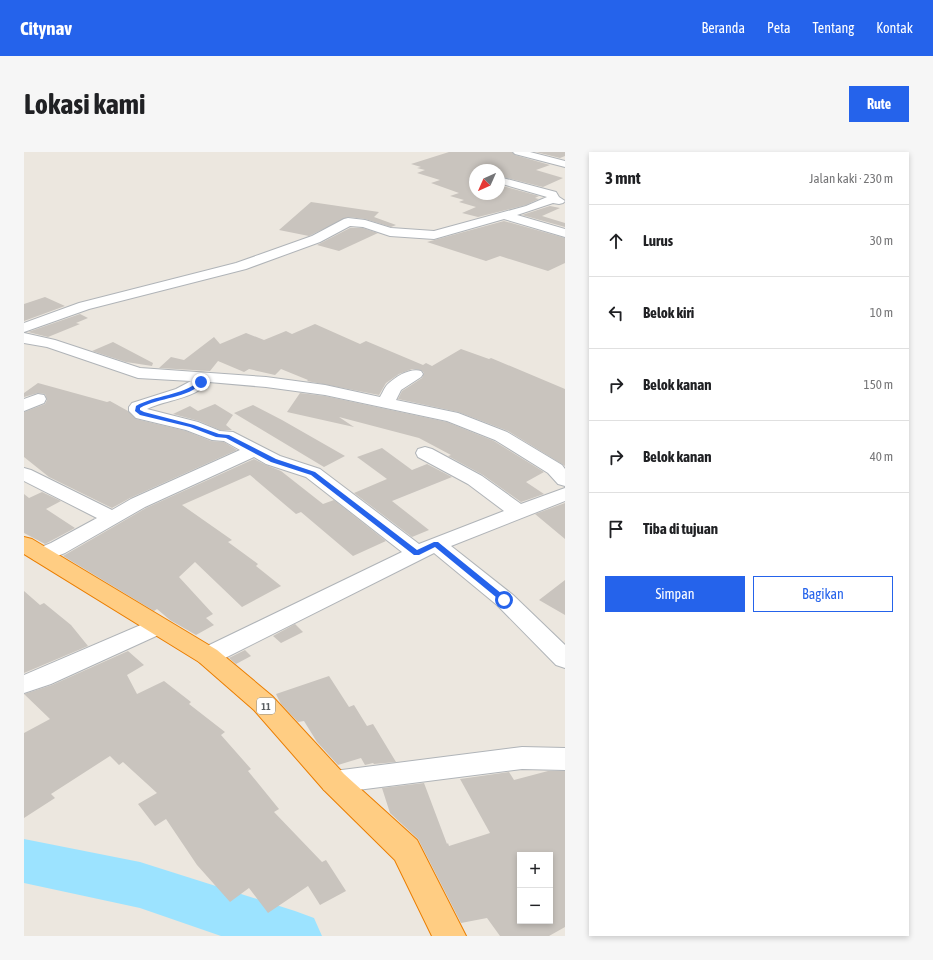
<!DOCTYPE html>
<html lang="id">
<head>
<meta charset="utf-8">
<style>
  :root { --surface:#fff; --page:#f6f6f6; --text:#202124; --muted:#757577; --line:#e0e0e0; --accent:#2563eb }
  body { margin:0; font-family:"Asap Condensed",sans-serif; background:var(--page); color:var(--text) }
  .controls { position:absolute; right:12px; bottom:12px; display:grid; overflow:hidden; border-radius:0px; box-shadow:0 2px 6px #0003 }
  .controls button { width:36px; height:36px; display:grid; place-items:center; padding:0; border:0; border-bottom:1px solid var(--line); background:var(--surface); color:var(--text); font:20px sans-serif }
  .compass { position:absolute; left:445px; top:12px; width:36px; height:36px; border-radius:50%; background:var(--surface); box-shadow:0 2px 6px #0003; rotate:225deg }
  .stop { position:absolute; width:12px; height:12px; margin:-9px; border:3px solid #2563eb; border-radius:50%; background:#fff }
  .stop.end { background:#2563eb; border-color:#fff; box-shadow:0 1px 4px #0008 }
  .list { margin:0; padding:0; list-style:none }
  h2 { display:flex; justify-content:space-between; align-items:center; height:52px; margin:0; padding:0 16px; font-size:17px }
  h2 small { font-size:13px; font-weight:400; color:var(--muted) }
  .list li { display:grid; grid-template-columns:26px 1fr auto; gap:12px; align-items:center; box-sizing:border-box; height:72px; padding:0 16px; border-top:1px solid var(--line) }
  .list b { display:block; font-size:15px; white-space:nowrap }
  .list em { font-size:13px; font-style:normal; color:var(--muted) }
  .actions { display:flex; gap:8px; padding:12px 16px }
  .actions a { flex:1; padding:9px 0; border:1px solid var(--accent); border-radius:0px; text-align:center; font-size:14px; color:var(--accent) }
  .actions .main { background:var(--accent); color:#fff }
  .icon { flex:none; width:22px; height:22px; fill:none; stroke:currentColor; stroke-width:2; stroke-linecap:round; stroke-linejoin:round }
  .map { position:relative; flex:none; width:541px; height:784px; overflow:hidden; border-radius:0px }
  header { display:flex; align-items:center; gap:24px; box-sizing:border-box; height:56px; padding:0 20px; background:var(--accent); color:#fff }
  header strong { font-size:19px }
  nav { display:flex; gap:22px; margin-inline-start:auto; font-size:14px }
  .intro { display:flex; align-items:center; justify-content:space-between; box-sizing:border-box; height:96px; padding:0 24px }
  h1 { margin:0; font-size:28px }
  .button { padding:10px 18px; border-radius:0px; background:var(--accent); color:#fff; font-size:14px; font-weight:700 }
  main { display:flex; gap:24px; padding:0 24px }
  aside { flex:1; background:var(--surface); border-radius:0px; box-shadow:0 2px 6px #0003 }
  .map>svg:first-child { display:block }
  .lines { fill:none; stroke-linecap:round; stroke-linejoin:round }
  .river { fill:#9ce3ff; fill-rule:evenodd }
  .building { fill:#c9c4be; fill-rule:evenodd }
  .street-casing { stroke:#b0b4b8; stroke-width:2 }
  .highway-casing { stroke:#eb7e00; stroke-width:2 }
  .street { fill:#fff; fill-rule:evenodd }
  .highway { fill:#ffcd83; fill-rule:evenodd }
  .route { fill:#2563eb }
  .labels { text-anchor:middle; stroke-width:3; stroke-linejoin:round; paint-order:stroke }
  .shield { fill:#fff; stroke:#8a8e90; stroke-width:1 }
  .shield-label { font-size:10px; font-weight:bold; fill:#585d61 }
</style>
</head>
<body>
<header>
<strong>Citynav</strong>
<nav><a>Beranda</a><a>Peta</a><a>Tentang</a><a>Kontak</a></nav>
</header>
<div class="intro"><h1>Lokasi kami</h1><a class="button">Rute</a></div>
<main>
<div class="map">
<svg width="541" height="784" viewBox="0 0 541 784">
  <rect width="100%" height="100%" fill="#ece7df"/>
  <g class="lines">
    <path class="river" d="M0,687l116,23 155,49 19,7 8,18h-101l-81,-28 -116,-25z"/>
  </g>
  <path class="building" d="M425,0h63l3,3 35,10 -14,5 27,8 -20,9 -44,-11v-6h-24v24h24v-9l40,11 -4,2 4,1 -13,6 -48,12 -16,-4 14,-6 -17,-5 5,-2 -14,-4 9,-3 -28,-10 9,-3 -23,-7 8,-3 -8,-2 4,-1 -10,-3z
    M512,0h29v4l-5,2z
    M287,50l68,10 -5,5 22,8 -5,2 -26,-8 -17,-2 -39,19 -30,-6z
    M526,54l10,2 -18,8 23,7v4l-43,-12z
    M480,69l61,17v25l-17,8 -48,-15 -14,5 -59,-19z
    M326,76h13l15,5 -39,18 -22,-6z
    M21,145l20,9 -41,15v-17z
    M56,162l8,4 -12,5 4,1 -32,13 -20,-5z
    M291,172l45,20 6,-3 57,24 3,-2 6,3 29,-17 28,10 2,-1 74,31v77l-57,-35 -50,-19 -60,-13 4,-8 20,-13 2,-5 -3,-3 -9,-1 -13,5 -13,9 -7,12 -72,-14 1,-1 -27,-11 -6,6 -26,-6 -5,3 -26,-11 -8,10 -51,-3 12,-11 13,3 30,-23 6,7 26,-11 18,7 22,-9 6,3z
    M89,190l40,21 -1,3 -26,-4 -34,-11z
    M14,231l69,19 3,-1 18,10 8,8 50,12 25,10 13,1 13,8 -107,48 -18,10 -63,-31 -25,-20v-45l21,-8 2,-4 -2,-6 -7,-1 -14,4v-4z
    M276,241l25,3 122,26 47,19 50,31 -18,10 18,12 -23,8 -38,-27 -35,-19 3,-1 -32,-17 -80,-21 15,10 -67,-15z
    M191,252l18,11 -7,10 6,5h-12l-21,-9 -26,-7 17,-8 8,5z
    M229,253l29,15 63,36 -21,11 -90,-54z
    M358,296l30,22 15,-6 25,13 -60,24 37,29 -17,7 -58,-44 33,-14 -30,-22z
    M230,307l12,6 15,6 42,33 11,-4 52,41 -33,15 -52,-44 -5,2 -46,-39 -68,30 50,35 -4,2 30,22 -2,2 25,20 -39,21 -47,-45 -16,15 34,37 -7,4 8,7 -18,10 -26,-15 -13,-11 -3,2 -91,-55 83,-48z
    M18,340l19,9 -15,8 29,19 -30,16 -21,-11v-39l5,4z
    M541,351v36l-30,-25z
    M541,428v35l-26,-15z
    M0,439l16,14 4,-2 27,22 17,21 -64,27z
    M271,472l8,8 -22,11 -8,-7z
    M221,498l6,6 -15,8 -7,-6z
    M104,499l16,14 -17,10 10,19 27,-13 27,21 -2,2 36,28 -4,3 30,34 -3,2 31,38 -5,3 48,50 4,-2 20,31 -26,14 -12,-19 -40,27 -19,-25 -19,14 -33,-37 -31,-46 -11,7 -17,-22 19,-11 -34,-31 -4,3 -9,-9 -59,38 4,4 -31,20v-85l26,-14 -26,-25 28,-9z
    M305,524l20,31 5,-2 13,21 6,-2 23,38 -22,2 -1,-1 -8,2 -4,-7 -23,7 -21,-23 -13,-21 -6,1 -17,-18 -5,-10z
    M524,619h17v156l-16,9h-49l-13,-18 -26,5 -43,-84 -28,-26 -8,-25 42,-5 23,61 1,-1 1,3 41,-13 -30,-54 49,-7 5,8zM496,703h30v66h-30z"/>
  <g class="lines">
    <defs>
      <path id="street" d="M489,0h17l35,9v6l-50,-13z
        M475,25l57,15 3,5 6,4 -2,2 -4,1 -6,-1 -36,12 48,14v8l-61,-18 -70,20 -44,-3 -27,-9 -13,-1 -30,16 -74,27 -157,40 -65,23v-9l55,-20 157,-40 76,-27 32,-17 4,-1 17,2 26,8 43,3 92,-25 21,-9 -48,-14z
        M0,181l31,7 85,28 126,9 59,8 55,12c3,-5 5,-11 9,-14 8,-7 21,-15 32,-12l2,3 -2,3 -20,13 -5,10 62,13 49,19 55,33 3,4v17l-7,-2 -10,-11 -53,-33 -48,-19 -122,-26 -59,-8 -57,-5c-17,18 -41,17 -62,27l51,13 22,9 13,1 47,24 40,13 99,75 85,-33 -36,-27 -50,-27 -2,-4 2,-4 7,-2 7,2 50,27 39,28 44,-16v13l-114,45 62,49 52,50v23l-9,-3 -59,-60 -63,-52 -217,109 -9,3 -9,-3 -3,-6 3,-6 203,-98 -96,-75 -40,-13 -12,-7 -109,50 -80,46 -23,9 -8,-2 -3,-5 3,-5 17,-7 46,-25 -73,-37v-13l7,2 81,40 19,-11 109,-49 -16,-9 -12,-1 -26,-10 -50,-12 -7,-7v-4l3,-4 44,-14 15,-8 -53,-3 -91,-31 -23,-4z
        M14,242l6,1 2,4 -2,4 -20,8v-12z
        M133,466l8,2 4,6 -4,6 -114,52 -27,9v-18z
        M498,595l43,1v22l-43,-1 -188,24 -10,-3 -4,-8 4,-8 10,-3z"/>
      <path id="highway" d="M0,385l8,2 185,111 55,46 72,78 73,66 49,96h-34l-37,-76 -71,-70 -70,-80 -55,-48 -175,-108z"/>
    </defs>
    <use href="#street" class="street-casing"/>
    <use href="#highway" class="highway-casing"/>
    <use href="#street" class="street"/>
    <use href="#highway" class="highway"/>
  </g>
  <path class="route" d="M175,229l4,1c-15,17 -44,15 -63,26v2l4,2 50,13 25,9 10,1 47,24 39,13 102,78 17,-8h4l69,56v4h-5l-67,-55 -16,8h-5l-103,-80 -40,-13 -45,-24 -10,-1 -26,-10 -50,-12 -5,-4 1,-5c19,-11 46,-10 63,-25z"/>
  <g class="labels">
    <rect class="shield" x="233" y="546" width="18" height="16" rx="3"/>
    <g class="shield-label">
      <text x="242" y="558">11</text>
    </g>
  </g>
</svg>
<div class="controls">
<button>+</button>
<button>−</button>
</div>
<svg class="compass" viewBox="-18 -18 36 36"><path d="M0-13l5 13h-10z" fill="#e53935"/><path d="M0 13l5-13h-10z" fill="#757577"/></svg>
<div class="stop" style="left:480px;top:448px"></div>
<div class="stop end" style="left:177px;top:230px"></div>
</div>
<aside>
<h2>3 mnt<small>Jalan kaki · 230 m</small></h2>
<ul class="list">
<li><svg class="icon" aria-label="ahead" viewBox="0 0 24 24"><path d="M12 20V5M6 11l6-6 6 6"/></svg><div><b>Lurus</b></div><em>30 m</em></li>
<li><svg class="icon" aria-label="left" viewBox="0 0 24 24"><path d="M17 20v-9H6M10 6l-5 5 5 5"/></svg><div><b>Belok kiri</b></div><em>10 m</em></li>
<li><svg class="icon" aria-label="right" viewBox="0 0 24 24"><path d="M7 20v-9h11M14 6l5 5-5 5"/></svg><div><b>Belok kanan</b></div><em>150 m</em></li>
<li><svg class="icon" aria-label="right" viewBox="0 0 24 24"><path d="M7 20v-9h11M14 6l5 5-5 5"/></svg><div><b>Belok kanan</b></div><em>40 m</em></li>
<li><svg class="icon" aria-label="arrive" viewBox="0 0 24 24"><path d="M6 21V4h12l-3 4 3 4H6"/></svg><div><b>Tiba di tujuan</b></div></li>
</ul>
<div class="actions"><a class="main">Simpan</a><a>Bagikan</a></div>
</aside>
</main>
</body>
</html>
